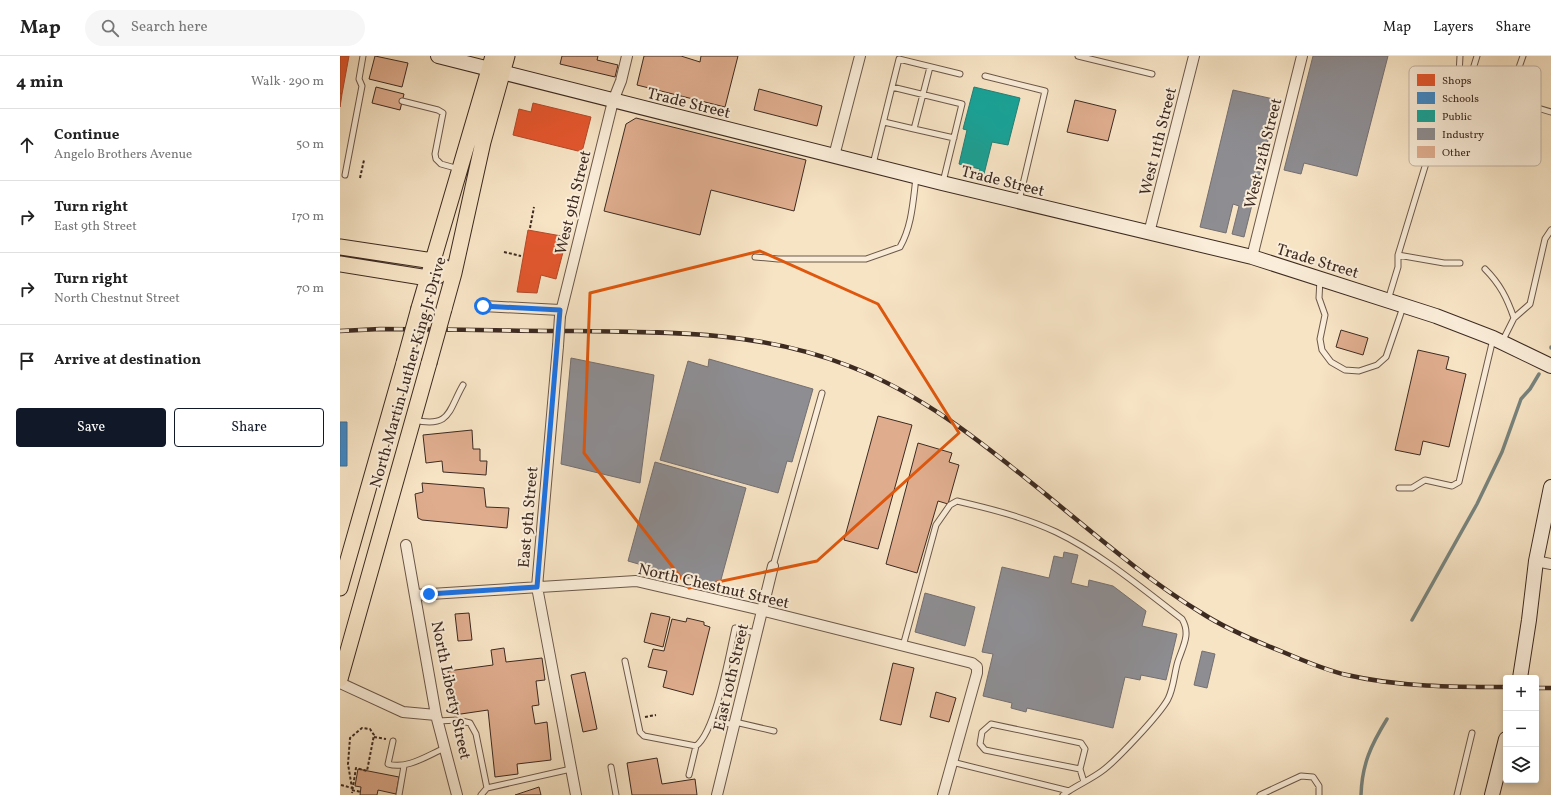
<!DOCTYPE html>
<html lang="en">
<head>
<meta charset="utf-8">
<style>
  :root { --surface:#fff; --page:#f6f6f6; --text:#222; --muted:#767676; --line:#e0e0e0; --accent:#111827 }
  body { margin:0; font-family:Vollkorn,serif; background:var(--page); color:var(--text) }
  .controls { position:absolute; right:12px; bottom:12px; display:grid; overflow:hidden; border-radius:4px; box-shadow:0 2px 6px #0003 }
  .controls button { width:36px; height:36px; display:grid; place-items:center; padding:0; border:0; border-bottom:1px solid var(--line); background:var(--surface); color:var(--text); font:20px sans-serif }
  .stop { position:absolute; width:12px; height:12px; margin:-9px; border:3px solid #1a73e8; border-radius:50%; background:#fff }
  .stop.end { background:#1a73e8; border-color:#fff; box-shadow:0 1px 4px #0008 }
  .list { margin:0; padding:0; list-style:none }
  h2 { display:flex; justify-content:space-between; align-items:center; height:52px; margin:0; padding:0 16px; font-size:17px }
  h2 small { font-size:13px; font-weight:400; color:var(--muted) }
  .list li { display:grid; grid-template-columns:26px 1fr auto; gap:12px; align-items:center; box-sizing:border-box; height:72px; padding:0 16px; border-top:1px solid var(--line) }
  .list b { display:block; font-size:15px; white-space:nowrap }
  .list p { margin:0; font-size:13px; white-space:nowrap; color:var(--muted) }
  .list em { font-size:13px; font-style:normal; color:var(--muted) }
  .actions { display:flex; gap:8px; padding:12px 16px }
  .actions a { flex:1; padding:9px 0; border:1px solid var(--accent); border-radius:4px; text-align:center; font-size:14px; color:var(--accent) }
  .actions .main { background:var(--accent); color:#fff }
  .icon { flex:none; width:22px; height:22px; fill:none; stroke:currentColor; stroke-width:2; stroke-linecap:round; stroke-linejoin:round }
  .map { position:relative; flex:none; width:1211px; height:739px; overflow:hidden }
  header { display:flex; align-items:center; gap:24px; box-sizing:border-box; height:56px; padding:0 20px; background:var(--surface); border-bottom:1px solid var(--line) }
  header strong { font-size:19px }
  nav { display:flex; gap:22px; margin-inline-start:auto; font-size:14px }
  .search { width:280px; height:36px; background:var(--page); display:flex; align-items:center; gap:10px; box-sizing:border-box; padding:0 14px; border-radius:22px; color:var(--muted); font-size:15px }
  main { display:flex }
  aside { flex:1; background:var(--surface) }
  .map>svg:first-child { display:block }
  .shops { fill:#e4572e; stroke:#b24a2a }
  .schools { fill:#3f88c5; stroke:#3e6c94 }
  .public { fill:#17a398; stroke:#227f74 }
  .industry { fill:#8d8d92; stroke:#756f70 }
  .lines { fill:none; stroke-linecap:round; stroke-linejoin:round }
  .stream { stroke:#77837d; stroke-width:3.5 }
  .building { fill:#dfad8e; stroke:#3d2a21 }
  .lane-casing { stroke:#6c584a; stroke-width:7 }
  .street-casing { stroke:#6c584a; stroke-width:12 }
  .secondary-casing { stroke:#3d2a21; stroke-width:16 }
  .primary-casing { stroke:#3d2a21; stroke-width:17 }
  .path { stroke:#3d2a21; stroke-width:2; stroke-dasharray:3 2; stroke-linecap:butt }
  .lane { stroke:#faedd9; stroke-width:5 }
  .street { stroke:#faedd9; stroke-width:10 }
  .secondary { stroke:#faedd9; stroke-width:14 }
  .primary { stroke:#f7e4c5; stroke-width:15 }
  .rail-casing { stroke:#3d2a21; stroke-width:4.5 }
  .rail { stroke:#faedd9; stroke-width:3; stroke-dasharray:9; stroke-linecap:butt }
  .street-bridge-casing { stroke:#6c584a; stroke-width:12; stroke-linecap:butt }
  .primary-bridge-casing { stroke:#3d2a21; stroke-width:17; stroke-linecap:butt }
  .street-bridge { stroke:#faedd9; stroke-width:10 }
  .primary-bridge { stroke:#f7e4c5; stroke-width:15 }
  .route { stroke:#1a73e8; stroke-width:5 }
  .marked { fill:none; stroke:#df570d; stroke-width:3; stroke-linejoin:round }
  .labels { text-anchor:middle; stroke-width:4; stroke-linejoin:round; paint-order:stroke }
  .street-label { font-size:16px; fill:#3d2a21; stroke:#faedd9 }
  .key { fill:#faedd9; stroke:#c1b2a2; stroke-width:1 }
  .key-label { font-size:11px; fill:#3d2a21 }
</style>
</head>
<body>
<header>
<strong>Map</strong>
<div class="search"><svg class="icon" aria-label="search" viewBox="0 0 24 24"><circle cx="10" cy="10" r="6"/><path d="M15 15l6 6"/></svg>Search here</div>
<nav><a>Map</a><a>Layers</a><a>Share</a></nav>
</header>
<main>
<aside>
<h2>4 min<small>Walk · 290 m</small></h2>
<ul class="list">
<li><svg class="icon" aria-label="ahead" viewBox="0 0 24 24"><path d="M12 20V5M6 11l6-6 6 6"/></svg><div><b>Continue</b><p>Angelo Brothers Avenue</p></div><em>50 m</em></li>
<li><svg class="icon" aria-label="right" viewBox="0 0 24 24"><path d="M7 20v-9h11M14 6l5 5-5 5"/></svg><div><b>Turn right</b><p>East 9th Street</p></div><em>170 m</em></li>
<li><svg class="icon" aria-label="right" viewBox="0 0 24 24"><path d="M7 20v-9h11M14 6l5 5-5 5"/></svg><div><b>Turn right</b><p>North Chestnut Street</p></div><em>70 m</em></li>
<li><svg class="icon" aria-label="arrive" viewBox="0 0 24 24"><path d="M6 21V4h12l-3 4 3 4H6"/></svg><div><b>Arrive at destination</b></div></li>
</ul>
<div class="actions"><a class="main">Save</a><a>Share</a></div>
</aside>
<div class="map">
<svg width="1211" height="739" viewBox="0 0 1211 739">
  <rect width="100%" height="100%" fill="#f7e4c5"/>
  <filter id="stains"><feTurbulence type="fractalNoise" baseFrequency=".005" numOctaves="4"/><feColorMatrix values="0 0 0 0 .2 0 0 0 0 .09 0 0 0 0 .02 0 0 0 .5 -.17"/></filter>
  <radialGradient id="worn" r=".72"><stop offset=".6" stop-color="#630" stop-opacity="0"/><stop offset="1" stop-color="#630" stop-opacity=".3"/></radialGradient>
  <path class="shops" d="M0,0h9l-7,38 -2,-1z
    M0,37l2,1 -2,13z
    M193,47l58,14 -9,35 -69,-17 6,-26 12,3z
    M188,174l39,7 -11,42 -15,-4 -4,18 -20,-1z"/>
  <path class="schools" d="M0,366h7v44h-7z"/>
  <path class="public" d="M634,31l46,11 -12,47 -16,-3 -8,32 -5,-2 1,-3 -21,-5 8,-34 -4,-1z"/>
  <path class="industry" d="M973,0h75l-31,120 -53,-13 -3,11 -17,-4z
    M893,34l45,10 -34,137 -12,-3 7,-28 -6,-2 -7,29 -26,-6z
    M231,302l83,17 -14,108 -79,-19z
    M369,303l104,30 -21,73 -5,-1 -9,32 -118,-33 28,-99 20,6z
    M315,406l91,26 -27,99 -91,-26z
    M724,496l14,3 -7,28 17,4 1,-7 24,6 33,25 -4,15 35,8 -11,46 -25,-5 -1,5 -15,-3 -12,51 -86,-20 -1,4 -15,-4 1,-5 -29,-7 10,-42 -11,-2 20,-85 47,11 5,-22 9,2z
    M585,537l50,14 -10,39 -50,-14z
    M862,595l13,3 -8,34 -13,-3z"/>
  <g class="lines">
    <path class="stream" d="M1211,292v-1
      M1072,564l65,-116 25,-52 19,-53 9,-10 9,-15
      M1021,739c1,-31 10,-50 26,-76"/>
  </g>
  <path class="building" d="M35,0l33,7 -6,24 -33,-8z
    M222,0h36l-1,4 21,5 -3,12 -55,-13z
    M304,0h37l19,6 1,-6h37l-13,51 -88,-22z
    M36,31l28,7 -4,16 -28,-7z
    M419,33l63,17 -5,20 -63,-16z
    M735,44l41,10 -8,31 -41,-9z
    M296,62l170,42 -12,51 -83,-21 -11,45 -96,-24 22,-87z
    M1001,274l27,8 -5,17 -27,-8z
    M1078,294l31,7 -3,12 20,5 -17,73 -26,-6 -3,14 -25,-5z
    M538,360l34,9 -34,124 -34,-9z
    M132,374l1,19h7v12h7l-1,14 -43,-3 -1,-11 -16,2 -3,-28z
    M578,387l34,10 -3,9 10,3 -11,39 -10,-3 -21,72 -31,-9z
    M82,427l62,5 2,19 23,1 -2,20 -85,-8 -4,-2 -3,-24 8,-2z
    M129,557l3,27 -14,1 -3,-27z
    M311,557l19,4 -7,30 -19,-5z
    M347,562l17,4v3l6,2 -17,68 -30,-8 4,-16 -19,-4 5,-18 11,2 8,-32 14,3z
    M164,592l2,14 36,-4 3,22 -9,1 3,24 -7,1 3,18 12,-2 4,38 -34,4 1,10 -23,3 -7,-67 -34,5 -6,-44 45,-6 -2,-15z
    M553,607l21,5 -13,57 -21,-5z
    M245,616l12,57 -14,3 -12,-57z
    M596,636l20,6 -7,24 -19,-5z
    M317,702l5,26 33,-5 2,16h-65l-5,-32z
    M18,713l41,8 -3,17 -18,-4 -1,5h-17l1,-8 -6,-1z
    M199,731l2,8h-26z"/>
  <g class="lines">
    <defs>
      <path id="lane" d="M738,0l74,18
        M1120,0l-1,19 4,11
        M1183,0l-15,43 43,13
        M590,11l-16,62 40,9
        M645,20l60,15 -26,110
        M1123,30l10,-17 4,-13
        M552,31l7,-28 61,15
        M62,45l36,9 5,3 -8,41 1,5 5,5 18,5
        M544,66l30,7
        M533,108l19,-77 70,17 -19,78
        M5,119l17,-89 -3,-7 4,-23
        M1058,199l46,8h16
        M415,201l23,2h88l34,-12c12,-21 13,-46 16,-69
        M1145,213c15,15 22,29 29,49
        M980,223l-1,19 6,17 -5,24 2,11 9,12 14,8 14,1 18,-6 9,-8 17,-50
        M1048,244l10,-33v-12l36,-118 3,-4 11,-4 15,-43 45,13
        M1162,286l12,-24 16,-14 15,-65 6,-9
        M74,364c37,8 34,-9 49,-35
        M1059,432h13l13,-8 27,6 7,-4 34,-143
        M433,510l49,-173
        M563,590l33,-121 14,-20 7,-4c34,8 67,16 99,31 44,21 87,57 126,87 9,15 1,27 -4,42 -4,13 -4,26 -10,38 -8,15 -52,62 -66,72 -12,9 -27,15 -39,24
        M285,605l15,71 4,4 52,10c20,-15 33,-92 39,-118l20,5
        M372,664l22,5
        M98,665l20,-1 12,3 6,11 11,54 -6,7
        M395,666l39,9
        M53,685l-5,23c19,6 40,-9 57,-16
        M612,706l117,29
        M271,711l5,28
        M740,713l-95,-19 -5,-6 2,-12 9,-8 90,19 4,6 -5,20 4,13
        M349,719l7,-29
        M147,732l84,-19
        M59,739l5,-29
        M920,739l41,-19 12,1 6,9v9
        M1117,739l15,-62"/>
      <path id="street" d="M494,100l26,-100
        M809,177l45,-177
        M912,201l50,-201
        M143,250l77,4
        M220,260l53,-215 8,-20 6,-25
        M218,290l-21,241 39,208
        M66,489l30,170 21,80
        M1196,505l15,3
        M75,539l221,-14 125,29 211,53 5,4v6l-34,122
        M0,627l63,29 33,3
        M377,739l56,-229"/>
      <path id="secondary" d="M98,0l504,127 310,74 184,59 57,22 58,28
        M1180,622l9,-58 7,-59 15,-74
        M1152,739l14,-56"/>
      <path id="primary" d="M0,191l93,14 21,12
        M0,208l88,14 10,-2
        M79,252l74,-252
        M104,253l10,-36 29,-131 24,-86
        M0,532l64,-225
        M0,623l89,-316"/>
    </defs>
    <use href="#lane" class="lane-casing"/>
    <use href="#street" class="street-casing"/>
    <use href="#secondary" class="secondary-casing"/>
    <use href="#primary" class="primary-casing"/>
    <path class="path" d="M20,122l4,-18
      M190,172l4,-21
      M164,196l17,4
      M305,661l11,-2
      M34,681l12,2
      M1,729l11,3 -4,-24 2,-26 12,-10 8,1 4,6 -7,36 -11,-3 -4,25
      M12,734l9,2"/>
    <use href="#lane" class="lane"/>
    <use href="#street" class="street"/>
    <use href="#secondary" class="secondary"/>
    <use href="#primary" class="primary"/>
    <defs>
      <path id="rail" d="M0,275l40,-2c65,0 131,2 197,2 94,1 183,0 272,35 76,29 137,80 200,131 49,40 97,82 151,115 26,17 55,29 83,40 21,9 42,18 64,23 52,12 106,12 159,12
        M1196,632h15"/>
    </defs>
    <use href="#rail" class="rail-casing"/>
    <use href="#rail" class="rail"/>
    <defs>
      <path id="street-bridge" d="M218,290l2,-30"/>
      <path id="primary-bridge" d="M64,307l15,-55
        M89,307l15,-54"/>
    </defs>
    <use href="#street-bridge" class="street-bridge-casing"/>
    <use href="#primary-bridge" class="primary-bridge-casing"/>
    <use href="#street-bridge" class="street-bridge"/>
    <use href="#primary-bridge" class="primary-bridge"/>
  </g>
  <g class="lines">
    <path class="route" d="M89,538l108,-7 23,-277 -77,-4"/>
  </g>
  <path class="marked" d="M420,195l118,53 81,129 -142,128 -128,27 -105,-135 6,-160z"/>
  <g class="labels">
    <g class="street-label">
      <text transform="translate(349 46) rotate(14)" y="6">Trade Street</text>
      <text transform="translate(817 85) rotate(-76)" y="6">West 11th Street</text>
      <text transform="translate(922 97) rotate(-76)" y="6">West 12th Street</text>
      <text transform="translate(663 124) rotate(14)" y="6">Trade Street</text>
      <text transform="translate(232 146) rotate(-76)" y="6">West 9th Street</text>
      <text transform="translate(978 204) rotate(17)" y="6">Trade Street</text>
      <text transform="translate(67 316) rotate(-74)" y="6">North Martin Luther King Jr Drive</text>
      <text transform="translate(187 461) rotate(-85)" y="6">East 9th Street</text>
      <text transform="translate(374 529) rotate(13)" y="6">North Chestnut Street</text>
      <text transform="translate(390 621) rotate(-77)" y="6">East 10th Street</text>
      <text transform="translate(112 634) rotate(78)" y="6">North Liberty Street</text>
    </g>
  </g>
  <rect x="1069" y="10" width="132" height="100" rx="6" class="key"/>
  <rect x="1077" y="18" width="18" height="12" fill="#e4572e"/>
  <rect x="1077" y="36" width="18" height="12" fill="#3f88c5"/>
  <rect x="1077" y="54" width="18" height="12" fill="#17a398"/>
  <rect x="1077" y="72" width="18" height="12" fill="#8d8d92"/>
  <rect x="1077" y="90" width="18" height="12" fill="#dfad8e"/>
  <g class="key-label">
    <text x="1102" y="28">Shops</text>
    <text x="1102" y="46">Schools</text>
    <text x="1102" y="64">Public</text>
    <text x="1102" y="82">Industry</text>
    <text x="1102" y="100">Other</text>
  </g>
  <rect width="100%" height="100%" filter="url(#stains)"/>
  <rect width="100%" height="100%" fill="url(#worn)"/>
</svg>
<div class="controls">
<button>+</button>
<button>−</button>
<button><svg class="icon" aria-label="layers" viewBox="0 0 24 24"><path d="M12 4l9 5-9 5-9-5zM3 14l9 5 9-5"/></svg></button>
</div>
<div class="stop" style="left:143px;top:250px"></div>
<div class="stop end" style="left:89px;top:538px"></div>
</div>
</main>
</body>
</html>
